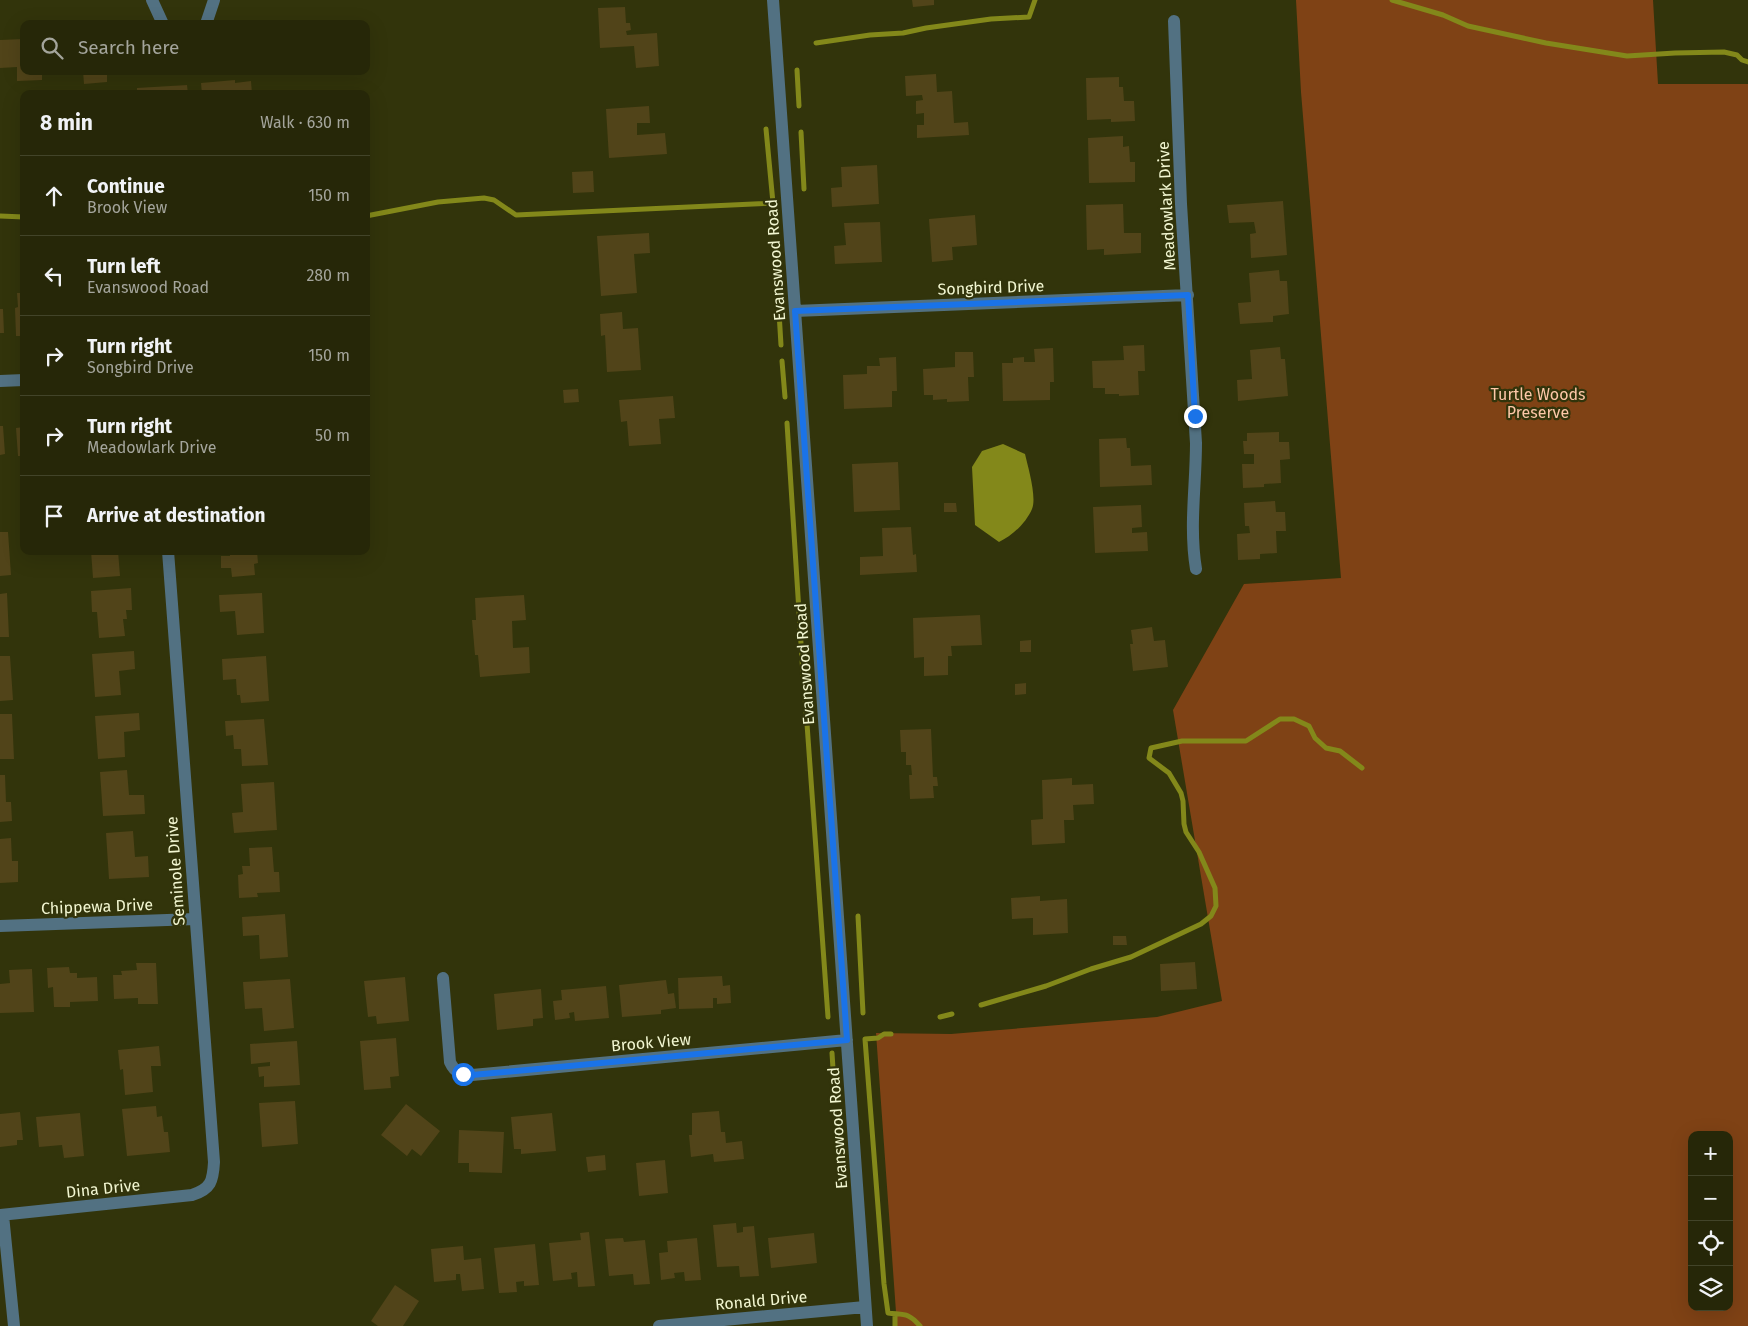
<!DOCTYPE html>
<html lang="en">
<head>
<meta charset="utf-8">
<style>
  :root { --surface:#262708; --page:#323316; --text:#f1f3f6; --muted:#a4a59c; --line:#424429 }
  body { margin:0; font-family:"Fira Sans",sans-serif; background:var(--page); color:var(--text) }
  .controls { position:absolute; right:15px; bottom:15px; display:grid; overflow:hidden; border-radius:10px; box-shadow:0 5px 20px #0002 }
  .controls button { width:45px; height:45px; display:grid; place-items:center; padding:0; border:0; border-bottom:1px solid var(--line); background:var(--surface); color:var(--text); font:25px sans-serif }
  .stop { position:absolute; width:15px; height:15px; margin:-11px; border:4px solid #1a73e8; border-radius:50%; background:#fff }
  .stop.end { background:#1a73e8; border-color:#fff; box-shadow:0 1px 5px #0008 }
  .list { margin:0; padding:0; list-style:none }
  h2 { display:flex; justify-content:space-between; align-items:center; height:65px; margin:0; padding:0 20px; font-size:21px }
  h2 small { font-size:16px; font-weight:400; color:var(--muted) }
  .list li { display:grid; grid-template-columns:32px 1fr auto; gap:15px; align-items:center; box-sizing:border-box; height:80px; padding:0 20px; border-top:1px solid var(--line) }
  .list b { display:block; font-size:19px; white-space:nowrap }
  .list p { margin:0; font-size:16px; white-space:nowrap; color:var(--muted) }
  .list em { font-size:16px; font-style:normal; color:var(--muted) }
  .icon { flex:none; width:28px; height:28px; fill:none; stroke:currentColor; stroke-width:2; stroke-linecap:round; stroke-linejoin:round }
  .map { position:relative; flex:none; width:1748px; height:1326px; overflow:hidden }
  .search { position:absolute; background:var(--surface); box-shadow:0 5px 20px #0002; left:20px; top:20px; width:350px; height:55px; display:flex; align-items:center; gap:12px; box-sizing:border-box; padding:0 18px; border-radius:10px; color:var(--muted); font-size:19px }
  .panel { position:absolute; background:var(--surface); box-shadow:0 5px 20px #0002; left:20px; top:90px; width:350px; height:465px; border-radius:10px }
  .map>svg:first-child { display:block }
  .green { fill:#7f4215; fill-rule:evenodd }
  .water { fill:#83881a }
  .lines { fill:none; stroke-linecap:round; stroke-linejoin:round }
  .stream { stroke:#83881a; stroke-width:5 }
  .building { fill:#514419 }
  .minor { stroke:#527182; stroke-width:12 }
  .route { stroke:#1a73e8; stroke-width:6 }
  .labels { text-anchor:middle; stroke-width:4.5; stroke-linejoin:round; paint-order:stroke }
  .street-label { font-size:16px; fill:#f2f6d1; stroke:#32340b }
  .park-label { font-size:16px; fill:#fec8a8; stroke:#32340b }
</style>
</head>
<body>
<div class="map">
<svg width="1748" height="1326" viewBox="0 0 1748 1326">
  <rect width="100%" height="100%" fill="#32340b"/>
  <path class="green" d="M1296,0h357l5,84h90v1242h-851l-21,-293 75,1 156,-13 50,-4 65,-16 -49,-291 71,-126 97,-6 -40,-486zM1692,1135h37v172h-37z"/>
  <path class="water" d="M1003,444l22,10c3,13 12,43 7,55 -6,14 -20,27 -33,33l-24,-17 -3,-58 10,-16z"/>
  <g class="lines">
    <path class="stream" d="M1392,0l51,15 25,11 78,17 81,13 48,-3 49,-1 13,3 5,5 6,2
      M816,43l54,-8 33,-2 23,-5 65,-9 38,-2 6,-17
      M797,70l2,36
      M801,132l3,57
      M0,216l24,1
      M366,216l72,-14 46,-4 10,2 22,15 257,-12 -7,-74
      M775,246l6,99
      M782,361l3,36
      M787,423l16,252
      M805,696l23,321
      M858,916l5,97
      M981,1005l65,-19 45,-17 40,-12 70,-33 10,-8 5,-10 -1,-18 -16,-36 -13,-20 -2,-8 -1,-23 -2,-8 -12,-20 -20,-15 2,-10 31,-7h64l34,-22h14l15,7 6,12 11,10 14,3 22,17
      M940,1017l12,-3
      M891,1034h-7l-6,4 -13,1 19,245 4,29c16,2 20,-1 32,13
      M832,1053l3,47
      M895,1314v12"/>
  </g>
  <path class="building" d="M912,0h22v5l-21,2z
    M625,7l1,16h4l1,7 -5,1 1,4 30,-2 2,33 -23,2 -2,-22 -34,2 -2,-40z
    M24,39v32h18v9l-25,1v-14l-17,1v-28z
    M83,71h24v11l-23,2z
    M936,74l1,18 15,-1 2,32 14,-1 1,13 -52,3v-13h7v-12l-8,1v-13l7,-1 -1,-5 -16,1 -1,-20z
    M1119,77v10h4l1,14h10l1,20 -24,1v-3l-24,1 -1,-42z
    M235,80v3l16,-2 1,13h-50l-1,-11z
    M187,85l1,9h-51v-6z
    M649,106l1,17h-13v12l28,-2 2,21 -58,4 -3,-49z
    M1123,136v11l6,-1 1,16h5v20l-46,1 -1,-45z
    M877,165l2,39 -47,3 -1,-19 11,-1 -1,-20z
    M593,171l1,21 -21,1 -1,-21z
    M1283,201l4,54 -36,3 -1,-24 6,-1 -2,-11 -25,1 -2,-18z
    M1123,204l1,29h17v20l-37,2v-6l-17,1 -1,-45z
    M975,215l2,30 -25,2 1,13 -21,2 -3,-43z
    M880,222l2,40 -47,2 -1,-18 12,-1 -2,-22z
    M649,233l1,20 -16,1 3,39 -36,3 -4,-60z
    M1279,270l1,11h7l2,33 -16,2v6l-33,2 -2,-21 13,-1 -2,-29z
    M17,293h7v43h-8l-1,-28 3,-1z
    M0,309h3l1,24h-4z
    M622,312l1,17 15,-1 3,42 -34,2 -2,-37 -4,1 -1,-22z
    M1144,345l1,26h-7l1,24 -20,1v-2h-14v-6h-12l-1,-27 32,-1 -1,-14z
    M1280,347l1,12h4l3,37 -50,5 -1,-21 15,-1 -2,-29z
    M1053,348l1,34h-4v18l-47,1 -1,-38h11v-5l11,-1v5h11l-1,-13z
    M955,352h18l1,25h-6l1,24 -22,1v-3l-14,1v-5h-9l-1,-26 32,-2z
    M896,357l1,34h-5v16l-48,2 -1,-34 24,-1v-8h13l-1,-8z
    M578,389l1,13 -15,1 -1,-13z
    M673,396l2,22 -16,1 2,25 -32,2 -2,-25 -6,1 -2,-22z
    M0,426h3l2,28 -5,1z
    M24,427v29h-6l-2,-28z
    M1279,432v10h10l1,17 -10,1 1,23 -17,1v3l-21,1 -1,-24h12v-10h-10l-1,-13h4v-8z
    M1126,438l1,10h3l1,18 20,-1 1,20 -52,2 -1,-48z
    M898,462l2,48 -46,2 -2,-48z
    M1275,501l1,11h9l1,19h-10l1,22 -17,1v5l-22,1 -1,-26 13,-1 -1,-7h-4l-1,-23z
    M944,503h12l1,9h-13z
    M1141,505l1,22 -10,1v5l15,-1 1,19 -53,2 -2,-46z
    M911,527l2,28 3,-1 1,18 -57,3v-18l23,-1 -1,-28z
    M0,532h8l3,43 -11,1z
    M91,551h27l2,25 -27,2z
    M230,551h27l1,12 -4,1 1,11 -23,2 -1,-9h-10v-12h9z
    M131,588l1,22h-6l1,9h-4l2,17 -26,2 -2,-26h-5l-1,-21z
    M7,593l2,44h-9v-43z
    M262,593l2,40 -27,2 -2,-24 -15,1 -1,-17z
    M524,595l2,25 -14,1 1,27 16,-1 1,26 -50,4 -2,-22h-3l-3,-35h4l-1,-22z
    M980,615l2,30 -31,1 1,10h-4v19l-24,1v-19l-10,1 -1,-40z
    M1152,627l2,14 11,-1 3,27 -35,4 -3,-27h3l-2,-14z
    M1031,640v12h-11v-11z
    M134,651l1,18 -16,2 2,24 -26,2 -3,-43z
    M0,656h10l3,44 -13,1z
    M266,656l3,45 -28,2 -1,-8h-3l-1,-16 -13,1 -1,-21z
    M1026,683v11l-11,1v-11z
    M139,713l1,17 -16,2 1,25 -27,2 -3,-43z
    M0,714h12l2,45h-14z
    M264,719l4,46 -26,1 -1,-17h-7l-1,-14 -7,1 -1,-15z
    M931,729l2,48h4l1,9h-5l1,12 -24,1 -1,-24h3l-1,-10h-5v-13h-5l-1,-22z
    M127,770l2,25h15l1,19 -42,2 -3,-44z
    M0,775h5l1,27h5l1,19 -12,1z
    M1072,778v7l21,-1 1,20 -21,1 1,15h-10l1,23 -33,2 -1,-25 12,-1 -1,-39z
    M274,782l3,48 -43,3 -2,-20 11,-1 -2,-28z
    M133,831l2,26 13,-1 1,21 -40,2 -3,-46z
    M11,838l1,23h6v21l-18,1v-44z
    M272,847l2,25h5l1,20 -23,1 1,4 -19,1 -1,-23 5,-1 -1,-8h8l-1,-18z
    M1040,896v5l27,-2 1,34 -35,2v-17l-21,1 -1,-21z
    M285,914l3,43 -28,2 -1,-24 -16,1 -1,-19z
    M1113,936h13l1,9h-14z
    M1195,962l2,27 -36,2 -1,-27z
    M136,963h20l2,41h-20v-6l-24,1 -1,-24h9l-1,-4 16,-1z
    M69,967l1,6h7v5l20,-1 1,24 -28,1v5h-16l-1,-20 -5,1 -1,-20z
    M32,969l2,43 -34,1v-29l10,-1 -1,-13z
    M722,976l1,10 7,-1 1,18 -14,1v-6h-4v10l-34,1 -1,-31z
    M405,977l4,44 -32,3 -1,-8 -8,1 -4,-36z
    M290,979l4,49 -30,3 -2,-23 -17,1 -2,-27z
    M666,980l2,14 6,-1 2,15 -15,2v4l-39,3 -3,-32z
    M606,986l3,32 -34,3 -1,-9 -5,1 1,5 -15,2 -2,-19 9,-1 -1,-10z
    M541,989l2,29 -10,1v7l-36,4 -3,-36z
    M396,1038l3,38 -9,1 1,11 -27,2 -4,-49z
    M297,1041l3,44 -36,2v-11l-5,1 -1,-10 12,-1v-4l-19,2 -1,-20z
    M159,1046l2,20h-10l2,26 -28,3 -2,-26 -3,1 -2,-20z
    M295,1101l3,43 -36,3 -3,-44z
    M406,1104l34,27 -19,25 -9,-7 -5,7 -26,-21z
    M156,1106l1,11 5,-1 2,16h4l2,20 -43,4 -5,-47z
    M719,1111l2,21h4l1,11 16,-2 2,18 -30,3 -1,-8 -22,3 -2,-22h3v-22z
    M20,1112l3,28h-6v5l-17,2v-33z
    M80,1113l4,43 -20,2 -2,-13 -23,2 -3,-30z
    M552,1113l4,38 -35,3v-5h-7l-3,-32z
    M459,1130l45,2 -2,41 -33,-1v-9h-11z
    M605,1155l1,15 -18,2 -2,-15z
    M665,1160l3,33 -29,3 -3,-33z
    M736,1223l1,10 6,-1v-5l11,-1 5,50 -19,1 -1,-11 -22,1 -4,-42z
    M589,1232l6,54 -17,1 -1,-15 -6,1 1,6 -19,2 -4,-38 32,-3 -1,-7z
    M814,1233l3,30 -46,5 -3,-30z
    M623,1238l1,4 21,-2 5,44 -16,1 -1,-11 -24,2 -4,-37z
    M697,1238l4,42 -16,1 -1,-9 -10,1 1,5 -14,2 -2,-27 9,-1 -1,-11z
    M535,1244l4,41 -15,1v-5l-8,1 1,10 -18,1 -5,-45z
    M463,1246l1,14 17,-2 3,31 -22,2 -2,-17h-4v6l-22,2 -3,-33z
    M395,1285l24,16 -16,25h-25l-7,-5z"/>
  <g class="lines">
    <path class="minor" d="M152,0l11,24
      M773,0l94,1326
      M1174,21l7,183 15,239c0,43 -7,83 0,126
      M206,24l8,-24
      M795,311l393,-16
      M0,381l24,-1
      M0,926l195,-7
      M443,978l7,84c5,11 11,12 22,13l375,-35
      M0,1215l192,-20c19,-6 21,-14 22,-33l-46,-611
      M3,1215l11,111
      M659,1326l206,-19"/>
  </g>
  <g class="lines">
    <path class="route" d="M463,1074l9,1 375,-35 -52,-729 393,-16 7,121"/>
  </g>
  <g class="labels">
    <g class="street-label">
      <text transform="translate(1166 206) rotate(-93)" y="6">Meadowlark Drive</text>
      <text transform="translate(775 260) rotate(-94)" y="6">Evanswood Road</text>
      <text transform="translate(991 287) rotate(-2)" y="6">Songbird Drive</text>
      <text transform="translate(804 664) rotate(-94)" y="6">Evanswood Road</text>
      <text transform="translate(175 871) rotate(-94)" y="6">Seminole Drive</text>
      <text transform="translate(97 906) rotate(-2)" y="6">Chippewa Drive</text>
      <text transform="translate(651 1042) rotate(-5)" y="6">Brook View</text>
      <text transform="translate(837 1128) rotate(-94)" y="6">Evanswood Road</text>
      <text transform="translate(103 1188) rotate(-6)" y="6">Dina Drive</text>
      <text transform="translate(761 1300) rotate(-5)" y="6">Ronald Drive</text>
    </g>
    <g class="park-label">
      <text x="1538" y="400">Turtle Woods<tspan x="1538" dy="18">Preserve</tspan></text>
    </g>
  </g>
</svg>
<div class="controls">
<button>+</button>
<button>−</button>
<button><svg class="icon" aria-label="locate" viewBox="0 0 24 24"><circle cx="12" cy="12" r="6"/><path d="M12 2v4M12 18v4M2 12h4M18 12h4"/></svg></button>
<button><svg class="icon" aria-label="layers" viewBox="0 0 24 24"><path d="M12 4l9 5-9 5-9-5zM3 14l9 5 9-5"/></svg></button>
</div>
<div class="stop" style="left:463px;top:1074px"></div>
<div class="stop end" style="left:1195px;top:416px"></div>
<div class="search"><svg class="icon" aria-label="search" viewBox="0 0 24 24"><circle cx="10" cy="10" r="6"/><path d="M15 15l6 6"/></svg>Search here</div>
<section class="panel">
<h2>8 min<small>Walk · 630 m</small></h2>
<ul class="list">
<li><svg class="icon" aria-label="ahead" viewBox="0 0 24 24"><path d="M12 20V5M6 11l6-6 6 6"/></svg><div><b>Continue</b><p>Brook View</p></div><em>150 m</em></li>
<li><svg class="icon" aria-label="left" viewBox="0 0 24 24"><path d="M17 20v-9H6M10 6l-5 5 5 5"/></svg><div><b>Turn left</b><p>Evanswood Road</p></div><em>280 m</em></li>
<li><svg class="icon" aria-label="right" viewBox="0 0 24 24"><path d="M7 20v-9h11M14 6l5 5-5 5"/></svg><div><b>Turn right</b><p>Songbird Drive</p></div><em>150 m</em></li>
<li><svg class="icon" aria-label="right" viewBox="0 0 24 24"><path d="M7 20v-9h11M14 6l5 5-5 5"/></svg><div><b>Turn right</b><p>Meadowlark Drive</p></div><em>50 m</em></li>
<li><svg class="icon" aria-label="arrive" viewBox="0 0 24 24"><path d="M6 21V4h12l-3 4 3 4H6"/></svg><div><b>Arrive at destination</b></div></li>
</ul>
</section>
</div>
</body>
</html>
